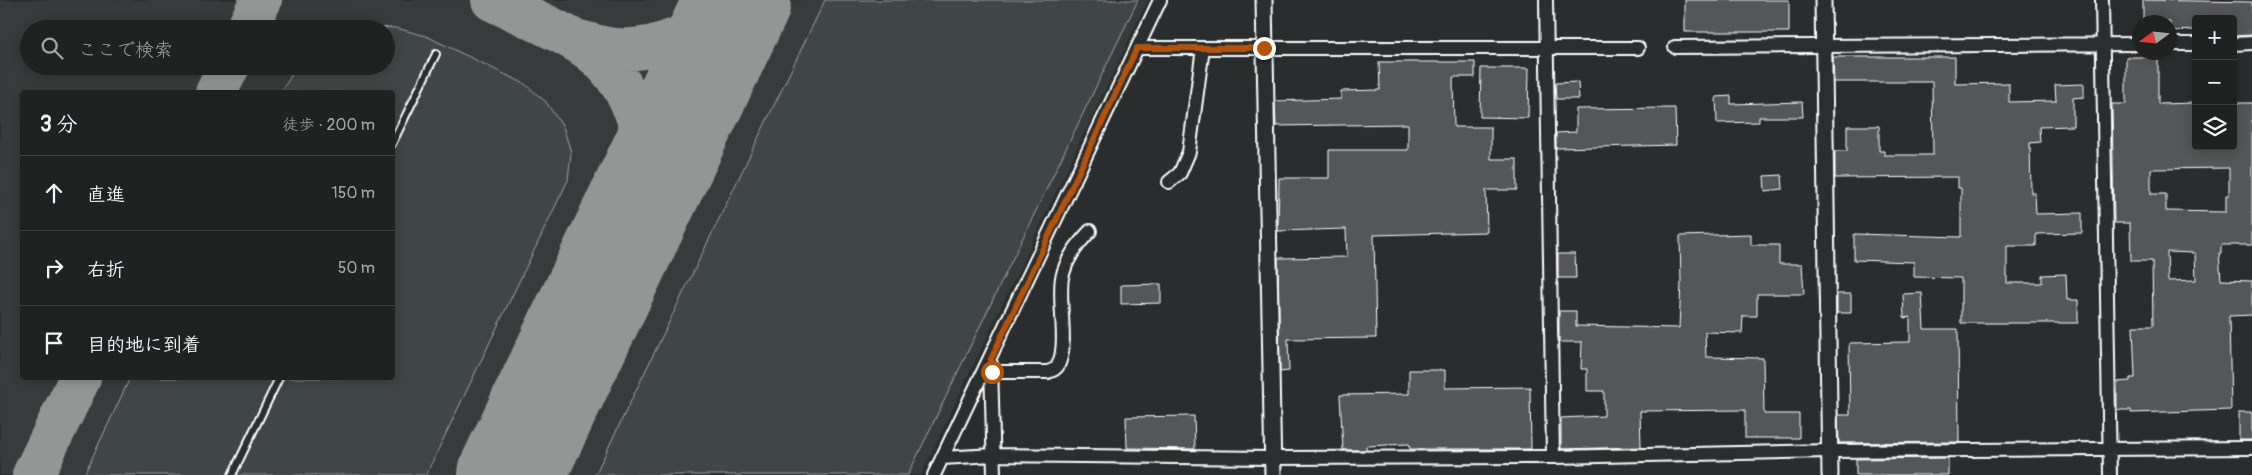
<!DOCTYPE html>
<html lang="ja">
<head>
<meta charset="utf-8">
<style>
  :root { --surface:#202222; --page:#282a2a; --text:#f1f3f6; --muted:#a2a4a5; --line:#3d3f40 }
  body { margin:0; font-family:Pangolin,"Klee One",sans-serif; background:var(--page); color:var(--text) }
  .controls { position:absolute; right:15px; top:15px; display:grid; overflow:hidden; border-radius:5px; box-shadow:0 2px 12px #0003 }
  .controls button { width:45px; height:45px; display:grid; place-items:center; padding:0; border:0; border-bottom:1px solid var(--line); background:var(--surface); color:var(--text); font:25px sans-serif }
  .compass { position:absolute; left:2132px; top:15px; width:45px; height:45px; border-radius:50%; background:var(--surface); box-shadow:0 2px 12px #0003; rotate:255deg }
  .stop { position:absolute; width:15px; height:15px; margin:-11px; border:4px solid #b45309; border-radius:50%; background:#fff }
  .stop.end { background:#b45309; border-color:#fff; box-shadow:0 1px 5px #0008 }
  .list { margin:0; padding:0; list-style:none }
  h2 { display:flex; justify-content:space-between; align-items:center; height:65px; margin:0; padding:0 20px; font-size:21px }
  h2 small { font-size:16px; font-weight:400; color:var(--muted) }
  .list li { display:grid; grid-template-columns:32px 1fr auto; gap:15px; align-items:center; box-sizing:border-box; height:75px; padding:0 20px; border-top:1px solid var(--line) }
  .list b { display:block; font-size:19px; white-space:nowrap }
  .list em { font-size:16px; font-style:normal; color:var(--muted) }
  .icon { flex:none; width:28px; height:28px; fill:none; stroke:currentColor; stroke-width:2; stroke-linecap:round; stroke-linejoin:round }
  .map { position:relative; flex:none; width:2252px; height:475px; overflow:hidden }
  .search { position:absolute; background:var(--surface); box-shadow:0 2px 12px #0003; left:20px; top:20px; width:375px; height:55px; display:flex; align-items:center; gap:12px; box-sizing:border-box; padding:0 18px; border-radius:28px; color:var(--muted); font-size:19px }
  .panel { position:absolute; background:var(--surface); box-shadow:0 2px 12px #0003; left:20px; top:90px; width:375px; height:290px; border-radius:5px }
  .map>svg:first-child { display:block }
  .built { fill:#373a3b; fill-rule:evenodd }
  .green { fill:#414445; stroke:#a0a2a2 }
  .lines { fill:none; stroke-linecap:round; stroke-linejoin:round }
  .taxiway { stroke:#949696; stroke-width:42 }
  .runway { stroke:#949696; stroke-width:106 }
  .building { fill:#555758; stroke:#fff; fill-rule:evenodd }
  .service-casing { stroke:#fff; stroke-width:10 }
  .minor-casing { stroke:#fff; stroke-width:16 }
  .tertiary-casing { stroke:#fff; stroke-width:19 }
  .service { stroke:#2a2d2e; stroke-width:6 }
  .minor { stroke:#2a2d2e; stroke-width:12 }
  .tertiary { stroke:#2a2d2e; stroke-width:15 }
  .route { stroke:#b45309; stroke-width:6 }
</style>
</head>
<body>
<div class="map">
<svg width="2252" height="475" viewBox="0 0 2252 475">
  <rect width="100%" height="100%" fill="#2a2d2e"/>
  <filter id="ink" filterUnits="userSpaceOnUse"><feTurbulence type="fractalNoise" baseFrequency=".02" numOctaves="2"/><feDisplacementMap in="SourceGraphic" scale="10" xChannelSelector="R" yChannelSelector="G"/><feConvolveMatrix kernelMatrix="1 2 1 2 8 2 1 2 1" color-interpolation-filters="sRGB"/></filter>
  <g filter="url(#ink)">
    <path class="built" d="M0,0h1148l-227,475h-921zM29,29h357v37h-357zM22,92h370v286h-370z"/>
    <path class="green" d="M825,0h313l-230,475h-313z
      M370,27l26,1 30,8 99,48 21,18 17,25 8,25 -3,28 -142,295h-342l46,-97h262v-286h-111l16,-26h89v-37h-24z"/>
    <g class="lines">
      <path class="taxiway" d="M492,0c27,13 56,25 82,40 44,24 72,76 70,126 -1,18 -6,36 -10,53
        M247,29l14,-29
        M575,40c14,3 28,8 42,9 43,3 85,-18 114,-49
        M216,92l13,-26
        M33,475l47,-97"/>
      <path class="runway" d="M511,475l227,-475"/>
    </g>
    <path class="building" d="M1685,0h104v32h-104z
      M2143,0l109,2v33l-19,1v-17h-37v11l-26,1v-9h-27z
      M1833,57h122v27l54,-1v19l47,-1 -1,-16 29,-1v13l-11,1v28l-34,1 1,15 -10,1 1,50h4l1,21 46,-1v20l-46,1v12h-29v37h35v-8l24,-1 1,26h11v23h-117v-45l-47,-1v-15l-60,-2v-26l107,3v-49h-3v-11l-123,1v-27h12v-25h32v25h5v4h49l-1,-73h-98z
      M2126,57h32v47l38,-1v43h37v-43h19v142h-31v8h-2l2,27 31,1v34l-23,1 2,94 -100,3v-3h-14v-28l13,-1v-3h5l-2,-52h20l-1,-65h-21l-1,-38h-16l-2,-119h14zM2229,168v27h-3v17l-60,-1v-17h-15v-25zM2167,252l28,1 1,27 -28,1z
      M1379,62h96v15h-22l1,50h37v32h26v31h-31l1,42 -113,3 2,103 -88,1 1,32 -9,1 -2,-114 69,-1 -1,-28 -68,2 1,-53h50v-28h79v-26l-132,2 -1,-25 66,-2v-8l39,-1z
      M1481,68h48l-1,50 -48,-1z
      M1578,82l1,17h-23l-1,-16z
      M1731,96v8l71,-2 1,15h-44v5l-42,1 -1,-26z
      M1675,108l1,37 -120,3v-15l20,-1v-23z
      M1782,175l1,14 -18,2 -1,-15z
      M1751,234v11h28v19h23l2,30h-47v22h-14l-1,17 -37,-1 1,25 57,1 1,56h35v24h-54v-28l-105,1 1,36 -80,2v-31l43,-2v-25h-17v-22h-6l1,-27h-23v-31h17v15l103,2 2,-45 -1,-47z
      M1558,254h17l1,24h-18z
      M1161,284v19l-40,1v-19z
      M1922,293l2,36h34l1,113 -120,1 -1,-28h12l-1,-72 61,-1v-25l-6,1 -1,-24z
      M1837,294h14v19h-14z
      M1409,370h36v18l85,-1 1,62h-121l-1,-5 -43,2v4h-23l-3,-55 69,-1z
      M2239,412h13v28h-13z
      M1194,416l1,33 -68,-1 -1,-31z
      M1948,458v17h-92v-16z"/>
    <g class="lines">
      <defs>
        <path id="service" d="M392,144l44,-90
          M232,475l47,-97"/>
        <path id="minor" d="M1546,0l7,457
          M2102,0l8,475
          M2170,44h26
          M2233,44l19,-1
          M1675,47l465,-3
          M1137,48h501
          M1169,182l11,-9 9,-21 14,-104
          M991,364l3,111
          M992,372h56c5,-2 9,-3 11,-9 9,-21 -1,-61 3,-85 4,-19 15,-33 28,-47
          M942,458l52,-3 278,3 281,-1 277,-6 422,-3
          M934,475l226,-475"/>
        <path id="tertiary" d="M1264,0l9,475
          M1823,0l7,475"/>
      </defs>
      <use href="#service" class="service-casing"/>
      <use href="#minor" class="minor-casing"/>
      <use href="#tertiary" class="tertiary-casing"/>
      <use href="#service" class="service"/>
      <use href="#minor" class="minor"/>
      <use href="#tertiary" class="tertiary"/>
    </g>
  </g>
  <g class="lines" filter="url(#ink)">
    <path class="route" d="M992,372l-1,-13 146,-311h127"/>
  </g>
</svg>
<div class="controls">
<button>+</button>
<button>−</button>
<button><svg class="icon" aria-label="layers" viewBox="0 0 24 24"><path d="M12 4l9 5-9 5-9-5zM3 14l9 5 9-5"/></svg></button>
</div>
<svg class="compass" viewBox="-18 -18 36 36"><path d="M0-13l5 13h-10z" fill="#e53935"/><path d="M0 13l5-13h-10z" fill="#a2a4a5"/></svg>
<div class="stop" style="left:992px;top:372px"></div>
<div class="stop end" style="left:1264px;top:48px"></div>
<div class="search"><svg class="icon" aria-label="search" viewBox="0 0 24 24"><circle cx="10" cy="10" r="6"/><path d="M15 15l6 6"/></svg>ここで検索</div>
<section class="panel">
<h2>3 分<small>徒歩 · 200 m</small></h2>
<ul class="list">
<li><svg class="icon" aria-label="ahead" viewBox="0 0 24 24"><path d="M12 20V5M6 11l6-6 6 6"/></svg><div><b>直進</b></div><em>150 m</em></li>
<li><svg class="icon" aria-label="right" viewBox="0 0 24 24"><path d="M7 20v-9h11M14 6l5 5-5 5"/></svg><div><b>右折</b></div><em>50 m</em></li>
<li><svg class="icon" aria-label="arrive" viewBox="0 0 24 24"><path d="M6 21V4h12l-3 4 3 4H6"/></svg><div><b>目的地に到着</b></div></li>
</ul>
</section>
</div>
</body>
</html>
